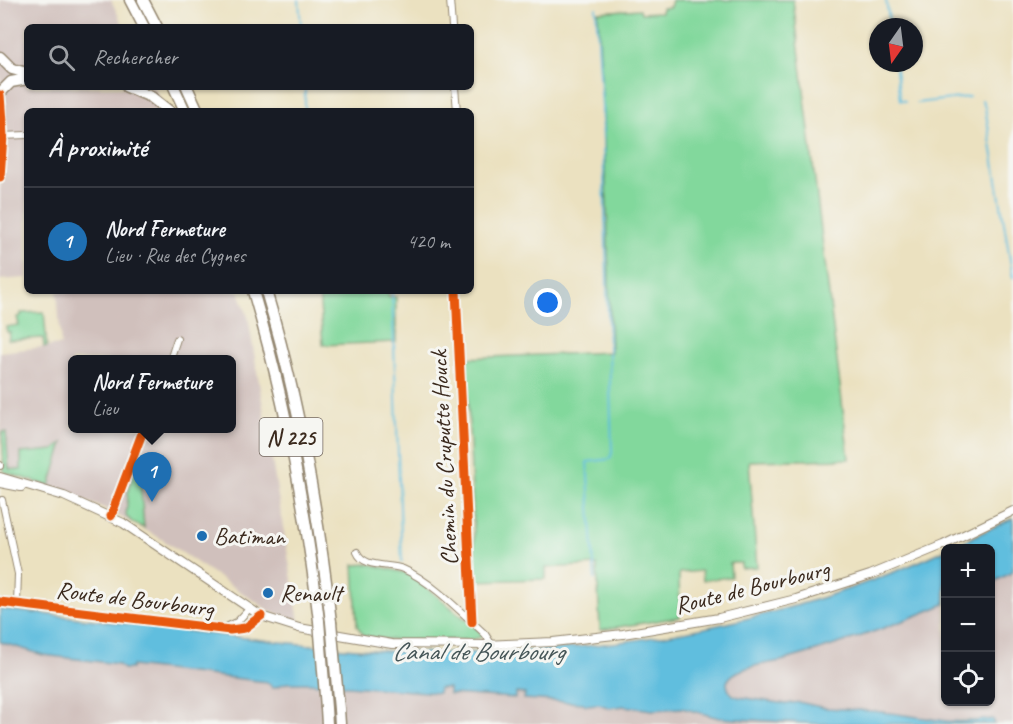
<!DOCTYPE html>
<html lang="fr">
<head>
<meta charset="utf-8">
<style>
  :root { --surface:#171b24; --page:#20242c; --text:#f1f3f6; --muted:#9ea1a6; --line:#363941; --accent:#1f6fb2 }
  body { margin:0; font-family:Caveat,sans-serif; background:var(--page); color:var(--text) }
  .controls { position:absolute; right:18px; bottom:18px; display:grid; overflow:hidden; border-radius:9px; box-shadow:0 2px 4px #0004 }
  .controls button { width:54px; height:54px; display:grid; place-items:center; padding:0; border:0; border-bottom:2px solid var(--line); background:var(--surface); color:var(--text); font:30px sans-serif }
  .compass { position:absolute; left:869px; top:18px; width:54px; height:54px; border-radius:50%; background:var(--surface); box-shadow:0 2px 4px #0004; rotate:194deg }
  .you { position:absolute; left:548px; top:303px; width:21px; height:21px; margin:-15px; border:4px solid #fff; border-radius:50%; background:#1a73e8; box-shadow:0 0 0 9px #1a73e833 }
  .badge { display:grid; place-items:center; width:39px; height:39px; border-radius:50%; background:var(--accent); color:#fff; font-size:20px; font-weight:700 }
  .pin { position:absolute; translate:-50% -50px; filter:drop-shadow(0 2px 3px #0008) }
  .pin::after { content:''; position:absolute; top:32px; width:21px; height:18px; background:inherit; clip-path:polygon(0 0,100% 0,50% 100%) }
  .popup { position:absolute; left:68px; top:355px; width:168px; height:78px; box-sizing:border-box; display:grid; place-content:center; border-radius:9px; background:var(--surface); filter:drop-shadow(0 2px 4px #0005); font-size:20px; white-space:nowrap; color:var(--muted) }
  .popup b { font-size:22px; color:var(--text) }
  .popup::after { content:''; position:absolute; left:50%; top:100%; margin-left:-12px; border:12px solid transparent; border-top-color:var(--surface) }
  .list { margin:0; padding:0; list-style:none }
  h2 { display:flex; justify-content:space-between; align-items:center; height:78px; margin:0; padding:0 24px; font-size:26px }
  h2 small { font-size:20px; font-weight:400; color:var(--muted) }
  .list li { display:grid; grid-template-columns:39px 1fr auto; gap:18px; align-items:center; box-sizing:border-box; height:108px; padding:0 24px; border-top:2px solid var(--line) }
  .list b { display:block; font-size:22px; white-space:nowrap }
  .list p { margin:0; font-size:20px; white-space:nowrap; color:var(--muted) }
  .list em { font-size:20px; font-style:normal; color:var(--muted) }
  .icon { flex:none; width:33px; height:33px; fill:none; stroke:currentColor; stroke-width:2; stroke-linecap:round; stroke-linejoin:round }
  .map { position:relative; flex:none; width:1013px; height:724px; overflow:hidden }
  .search { position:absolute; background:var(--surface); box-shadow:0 2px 4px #0004; left:24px; top:24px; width:450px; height:66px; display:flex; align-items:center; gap:15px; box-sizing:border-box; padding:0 21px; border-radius:9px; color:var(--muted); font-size:22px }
  .panel { position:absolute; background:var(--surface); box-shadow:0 2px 4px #0004; left:24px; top:108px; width:450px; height:186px; border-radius:9px }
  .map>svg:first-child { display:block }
  .industrial { fill:#d0c0bc; fill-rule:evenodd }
  .green { fill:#82d89c; stroke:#5e815d; stroke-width:1.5 }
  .water { fill:#60bede; stroke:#4e747e; stroke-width:1.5 }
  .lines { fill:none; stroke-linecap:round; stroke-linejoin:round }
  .stream { stroke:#60bede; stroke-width:2 }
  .street-casing { stroke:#93866f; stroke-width:8 }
  .secondary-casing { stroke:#93866f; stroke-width:10 }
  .highway-casing { stroke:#93866f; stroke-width:13 }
  .street { stroke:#fff; stroke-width:6 }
  .secondary { stroke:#fff; stroke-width:8 }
  .highway { stroke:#fff; stroke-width:10 }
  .highway-bridge-casing { stroke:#93866f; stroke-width:13; stroke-linecap:butt }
  .highway-bridge { stroke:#fff; stroke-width:10 }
  .cycleway-casing { stroke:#f6f6f2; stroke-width:13 }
  .cycleway { stroke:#e8590c; stroke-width:9 }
  .poi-dot { fill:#1f6fb2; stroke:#f6f6f2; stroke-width:2 }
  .labels { text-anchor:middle; stroke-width:6; stroke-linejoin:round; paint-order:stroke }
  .shield { fill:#f6f6f2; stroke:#73675e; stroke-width:1.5 }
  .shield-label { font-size:22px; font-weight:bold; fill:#3b2a1e }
  .street-label { font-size:24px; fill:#3b2a1e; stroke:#f6f6f2 }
  .poi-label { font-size:24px; fill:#3b2a1e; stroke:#f6f6f2; text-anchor:start }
  .water-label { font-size:26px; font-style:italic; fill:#465658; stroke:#f6f6f2 }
</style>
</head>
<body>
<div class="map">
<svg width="1013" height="724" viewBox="0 0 1013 724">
  <rect width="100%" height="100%" fill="#f6f6f2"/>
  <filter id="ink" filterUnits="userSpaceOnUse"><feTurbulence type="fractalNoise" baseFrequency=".0167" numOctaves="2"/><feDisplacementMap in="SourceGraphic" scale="12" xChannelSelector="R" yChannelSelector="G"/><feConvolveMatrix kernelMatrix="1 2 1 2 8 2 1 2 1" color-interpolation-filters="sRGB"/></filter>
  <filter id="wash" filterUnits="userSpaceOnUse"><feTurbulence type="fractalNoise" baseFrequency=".008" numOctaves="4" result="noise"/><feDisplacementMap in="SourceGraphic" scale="24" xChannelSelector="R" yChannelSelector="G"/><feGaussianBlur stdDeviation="1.35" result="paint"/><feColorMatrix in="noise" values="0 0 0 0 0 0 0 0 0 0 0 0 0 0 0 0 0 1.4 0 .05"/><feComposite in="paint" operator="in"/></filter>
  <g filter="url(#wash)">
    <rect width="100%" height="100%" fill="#ebe1c0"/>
    <path class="industrial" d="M0,0h111l13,27h-97v60h127l12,24h-139v167l-27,2v-92l8,-48 -8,-66z
      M57,291h182l9,26 51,304 -28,-9 -111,-74 -56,-30 -100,-36 -4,-55v-65l61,-7zM72,360h159v68h-159z
      M1013,572v152h-18l-2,-5 -46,2 -66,-9 -54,-4 -37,-6 -3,2 -48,-7 -11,-7 -1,-8 7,-10 49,-12 84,-26 78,-30 1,98h44l1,-119z
      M0,642l43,13 225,27 8,5 10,-4h23l128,10 2,-5h11l-1,5 66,5 1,-5 9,1v4l59,6h15l15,5 10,-3 28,4 30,-2 37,10 100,6h-819z"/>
    <path class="green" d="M672,0h121l56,459 -100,2 8,106 -16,1v-5h-11l1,14 -28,3 -1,-9 -23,2 1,44 -80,13 -3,-65 -51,3v11l-70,2 -10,-223 145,-6 -4,-146 -9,-194 42,-3 1,4 20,-1 1,-4 8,-1z
      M319,291h69l1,6h7v45l-73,3z
      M44,312l3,35h-3l-1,-9 -35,2 2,-8h-3l-1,-5 13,-2 -2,-8 4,-1v-3z
      M2,432h4l3,37 12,1v-17l33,-3 9,-7 -13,43 -46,-14z
      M136,461l3,1 5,66 -11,-5 -7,-7 2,-23z
      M369,564l41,10 72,59v4l-12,3h-78l-28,-4 -7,-10 -3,-61z"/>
    <path class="water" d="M1013,518v54l-22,11 -1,-35h-40z
      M945,550v54c-53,22 -108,42 -164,57 -15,3 -48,6 -54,21 0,8 3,13 12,15l48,7c12,-5 27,3 40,4 19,1 37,2 55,4 22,2 43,7 65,9 15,1 31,0 46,-2l2,5h-176l-100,-6 -37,-10 -30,2 -28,-4 -14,2 -11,-4 -13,1 -3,-2 -59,-4 1,-5 -9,-1 -1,5 -66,-4v-6h-10l-1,5 -129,-10h-23l-13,5 -6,-6 -135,-16 -1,3h-8l-5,-5 -75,-9 -43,-13v-33c62,7 125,14 187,22 74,9 147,18 222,21 182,6 370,-25 536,-102z"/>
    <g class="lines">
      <path class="stream" d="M299,0l2,27
        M886,0l4,27
        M895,63l5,37 5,1
        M305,87v24
        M982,100l3,7 28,171
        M916,103l53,-6
        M392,291l10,271
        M595,579l-8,-117 23,-3 2,-6 -10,-347 -6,-98"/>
    </g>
  </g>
  <g filter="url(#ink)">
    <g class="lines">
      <defs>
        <path id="street" d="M450,0l2,27
          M455,87l2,24
          M1,136l26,-1
          M456,291l16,331
          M170,360l7,-21
          M0,465v1
          M2,500l16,74 -1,30
          M111,516l33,-88
          M357,552c7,17 32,11 46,17 27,11 60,45 82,65l7,11
          M0,602l230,28 15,-2 16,-12
          M224,628l13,-6 12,-13"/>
        <path id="secondary" d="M0,95l3,41 -3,41
          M0,477l64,19 59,27 138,93 38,12 93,16 93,1 68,-3 70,-8 96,-16 77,-19 74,-24 73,-30 70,-34
          M0,483l21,4"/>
        <path id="highway" d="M130,0l14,27
          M143,0l14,27
          M0,57l12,12 15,4
          M127,87l24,10 18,14
          M174,87l11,24
          M187,87l11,24
          M0,93l11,-11 16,-3
          M253,291c32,109 53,218 66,330
          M266,291c33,109 52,219 65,331
          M326,708l1,16
          M339,709l1,15"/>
      </defs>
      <use href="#street" class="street-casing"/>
      <use href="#secondary" class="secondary-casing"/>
      <use href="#highway" class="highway-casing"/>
      <use href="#street" class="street"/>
      <use href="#secondary" class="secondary"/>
      <use href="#highway" class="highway"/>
      <defs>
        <path id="highway-bridge" d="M319,621l7,87
          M331,622l8,87"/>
      </defs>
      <use href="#highway-bridge" class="highway-bridge-casing"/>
      <use href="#highway-bridge" class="highway-bridge"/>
      <defs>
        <path id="cycleway" d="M0,95l3,41 -3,41
          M456,291l16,331
          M111,516l33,-88
          M0,602l230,28 15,-2 16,-12"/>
      </defs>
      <use href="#cycleway" class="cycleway-casing"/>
      <use href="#cycleway" class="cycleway"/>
    </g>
  </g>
  <g class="poi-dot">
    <circle cx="202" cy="536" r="6"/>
    <circle cx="268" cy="593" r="6"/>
  </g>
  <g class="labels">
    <rect class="shield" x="259.5" y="418" width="63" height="38" rx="4.5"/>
    <g class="shield-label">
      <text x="291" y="445">N 225</text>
    </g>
    <g class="street-label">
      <text transform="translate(444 458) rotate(-93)" y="8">Chemin du Cruputte Houck</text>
      <text transform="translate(752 587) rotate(-14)" y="8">Route de Bourbourg</text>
      <text transform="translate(135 599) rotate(7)" y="8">Route de Bourbourg</text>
    </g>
    <g class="poi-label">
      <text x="214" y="544">Batiman</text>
      <text x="280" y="601">Renault</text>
    </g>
    <g class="water-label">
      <text x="478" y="660">Canal de Bourbourg</text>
    </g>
  </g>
</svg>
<div class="controls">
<button>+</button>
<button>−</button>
<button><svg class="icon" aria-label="locate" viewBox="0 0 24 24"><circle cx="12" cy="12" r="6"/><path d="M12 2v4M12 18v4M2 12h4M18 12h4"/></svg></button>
</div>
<svg class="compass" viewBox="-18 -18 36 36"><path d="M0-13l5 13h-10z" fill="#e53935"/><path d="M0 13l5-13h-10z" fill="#9ea1a6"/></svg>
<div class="you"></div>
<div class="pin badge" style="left:152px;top:502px">1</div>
<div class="popup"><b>Nord Fermeture</b>Lieu</div>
<div class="search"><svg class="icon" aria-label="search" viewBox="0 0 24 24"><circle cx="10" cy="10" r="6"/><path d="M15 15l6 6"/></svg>Rechercher</div>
<section class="panel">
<h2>À proximité<small></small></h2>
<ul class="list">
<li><span class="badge">1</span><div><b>Nord Fermeture</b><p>Lieu · Rue des Cygnes</p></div><em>420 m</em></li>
</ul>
</section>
</div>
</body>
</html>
